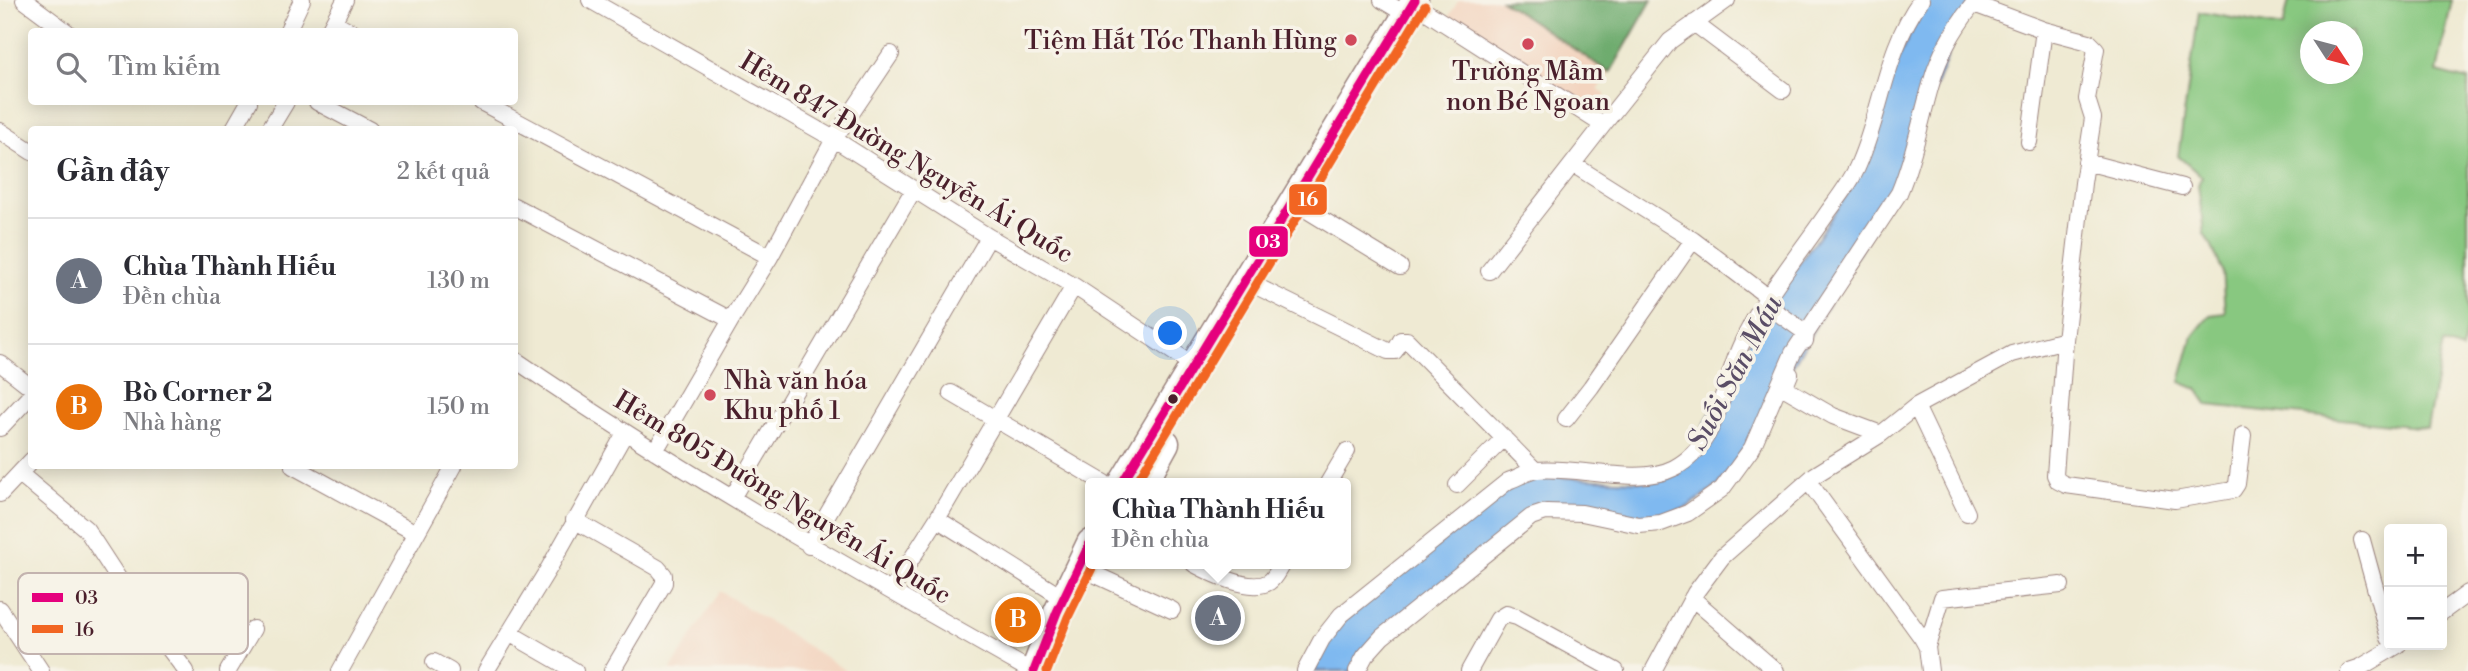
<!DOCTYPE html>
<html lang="vi">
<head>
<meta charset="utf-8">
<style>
  :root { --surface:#fff; --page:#f2f2f3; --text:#2b2b33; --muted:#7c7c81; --line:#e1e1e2; --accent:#d1495b }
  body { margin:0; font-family:"Libre Bodoni",serif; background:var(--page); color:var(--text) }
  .controls { position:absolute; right:21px; bottom:21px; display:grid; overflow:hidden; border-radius:7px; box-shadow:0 4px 18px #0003 }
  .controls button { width:63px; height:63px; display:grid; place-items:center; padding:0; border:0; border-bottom:2px solid var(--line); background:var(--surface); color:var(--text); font:35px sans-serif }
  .compass { position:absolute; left:2300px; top:21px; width:63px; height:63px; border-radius:50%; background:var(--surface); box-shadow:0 4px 18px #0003; rotate:126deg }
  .you { position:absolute; left:1171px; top:334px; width:24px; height:24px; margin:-18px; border:5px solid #fff; border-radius:50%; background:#1a73e8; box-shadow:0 0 0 10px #1a73e833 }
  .badge { display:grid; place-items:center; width:46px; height:46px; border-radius:50%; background:var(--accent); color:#fff; font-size:23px; font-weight:700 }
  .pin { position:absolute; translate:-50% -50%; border:4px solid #fff; box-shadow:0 2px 7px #0006 }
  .popup { position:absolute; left:1085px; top:478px; width:266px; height:91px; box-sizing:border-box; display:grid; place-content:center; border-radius:7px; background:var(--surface); filter:drop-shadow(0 2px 5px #0005); font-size:23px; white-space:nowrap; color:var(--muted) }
  .popup b { font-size:26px; color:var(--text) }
  .popup::after { content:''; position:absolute; left:50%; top:100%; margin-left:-14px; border:14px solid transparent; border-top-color:var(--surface) }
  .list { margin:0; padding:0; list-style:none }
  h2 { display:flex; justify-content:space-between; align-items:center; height:91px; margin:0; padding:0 28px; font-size:30px }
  h2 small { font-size:23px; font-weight:400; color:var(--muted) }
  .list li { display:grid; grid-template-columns:46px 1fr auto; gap:21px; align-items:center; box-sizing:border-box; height:126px; padding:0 28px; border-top:2px solid var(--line) }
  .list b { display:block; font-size:26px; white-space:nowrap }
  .list p { margin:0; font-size:23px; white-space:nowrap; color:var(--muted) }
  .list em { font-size:23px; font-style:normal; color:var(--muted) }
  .icon { flex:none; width:38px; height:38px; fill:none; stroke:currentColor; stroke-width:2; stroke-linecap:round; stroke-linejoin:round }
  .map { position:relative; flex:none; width:2468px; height:671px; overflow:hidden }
  .search { position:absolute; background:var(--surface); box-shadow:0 4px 18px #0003; left:28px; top:28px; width:490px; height:77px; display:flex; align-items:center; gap:18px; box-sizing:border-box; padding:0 24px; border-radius:7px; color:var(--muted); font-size:26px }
  .panel { position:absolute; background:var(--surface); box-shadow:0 4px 18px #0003; left:28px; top:126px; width:490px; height:343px; border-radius:7px }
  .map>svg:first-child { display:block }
  .built { fill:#f3d4bf }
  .green { fill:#88c880; stroke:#697456; stroke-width:2; fill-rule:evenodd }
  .forest { fill:#6eac6e; stroke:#5c664c; stroke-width:2 }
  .water { fill:#7fb9f0; stroke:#646c8e; stroke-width:2 }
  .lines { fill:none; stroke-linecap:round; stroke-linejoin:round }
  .street-casing { stroke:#9c847f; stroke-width:18 }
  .primary-casing { stroke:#9c847f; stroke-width:29 }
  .street { stroke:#fff; stroke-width:16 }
  .primary { stroke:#fff; stroke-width:26 }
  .bus-1-casing { stroke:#f7f3e8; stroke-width:14 }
  .bus-2-casing { stroke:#f7f3e8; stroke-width:14 }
  .bus-1 { stroke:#e5007d; stroke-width:9 }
  .bus-2 { stroke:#f26522; stroke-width:9 }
  .poi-dot { fill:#d1495b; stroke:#f7f3e8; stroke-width:2.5 }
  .bus-dot { fill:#4a1f2b; stroke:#f7f3e8; stroke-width:2.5 }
  .labels { text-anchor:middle; stroke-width:7; stroke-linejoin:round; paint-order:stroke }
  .poi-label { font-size:26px; fill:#4a1f2b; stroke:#f7f3e8; text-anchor:end }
  .street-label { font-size:26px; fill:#4a1f2b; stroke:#f7f3e8 }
  .water-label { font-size:28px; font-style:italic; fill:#5a4d66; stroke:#f7f3e8 }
  .key { fill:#f7f3e8; stroke:#c3b3af; stroke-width:2 }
  .key-label { font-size:19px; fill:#4a1f2b }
  .line-badge { stroke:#f7f3e8; stroke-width:2.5 }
  .badge-label { font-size:19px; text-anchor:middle; font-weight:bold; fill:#fff }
</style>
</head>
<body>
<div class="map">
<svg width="2468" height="671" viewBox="0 0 2468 671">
  <rect width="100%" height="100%" fill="#f7f3e8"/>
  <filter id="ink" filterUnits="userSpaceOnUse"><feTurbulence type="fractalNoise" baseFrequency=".0143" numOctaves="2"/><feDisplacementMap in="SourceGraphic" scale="14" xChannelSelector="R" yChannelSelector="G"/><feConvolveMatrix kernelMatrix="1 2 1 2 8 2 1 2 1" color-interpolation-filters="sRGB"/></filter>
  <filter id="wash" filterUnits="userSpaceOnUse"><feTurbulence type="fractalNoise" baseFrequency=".00686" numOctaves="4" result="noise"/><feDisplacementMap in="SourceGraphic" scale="28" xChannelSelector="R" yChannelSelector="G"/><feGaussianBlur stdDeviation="1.57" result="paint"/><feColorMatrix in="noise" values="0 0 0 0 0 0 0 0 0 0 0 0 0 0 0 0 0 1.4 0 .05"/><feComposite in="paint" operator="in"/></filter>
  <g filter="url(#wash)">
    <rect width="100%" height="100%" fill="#efead3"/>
    <path class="built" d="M1459,0h42l109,73 -12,16 7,5v9l-16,7 -140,-94z
      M720,591l43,27 84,53h-177z"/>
    <path class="green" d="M2289,0h163l-15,72 31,8v242l-6,28 -19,-7 -16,85 -219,-23 -11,-16 -17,-7 13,-46 17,-21 15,-2 -3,-43 -10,-23 -8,-13 -6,-49 4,-8 -24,-21 21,-144 84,15zM2310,32h42v42h-42z"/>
    <path class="forest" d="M1501,0h151l-42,73z"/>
    <path class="water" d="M1927,0h43l-76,191 -146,252 -30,43 -32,22 -26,10 -20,1 -94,-13 -195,165h-40l15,-28 19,-24 165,-132 27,-11 120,6 22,-10 87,-161 84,-121 46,-127z"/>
  </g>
  <g filter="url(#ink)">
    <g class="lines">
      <defs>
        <path id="street" d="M24,0l43,32
          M590,0l244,139 155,98 85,49 119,79
          M1382,0l25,15
          M1974,4l70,26 45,12 7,7 -9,50 6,19 -10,65 -18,157 -10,135 3,6 8,4 109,15 58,-10 4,-6 6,-49
          M1425,11l178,114 67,-84 57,-41
          M334,22l18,10
          M1694,23l89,67
          M287,32l15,-32
          M328,32l17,-32
          M317,102l53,28
          M481,102l289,155
          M233,130l16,-28
          M269,130l17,-28
          M0,131l32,21
          M2029,142l15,-112
          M2086,162l96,25
          M1574,165l119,75 75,57
          M514,206l217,114
          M1305,209l95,58
          M1489,271l114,-146
          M1258,287l130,64h7l6,-11h6l128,130
          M1764,303l42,30 -1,8
          M514,359c167,114 342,213 517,312
          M0,363l32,25
          M1790,374l-4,10 2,6 45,26 48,18
          M951,393l153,90
          M1916,406l51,107
          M1566,419l25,-32 102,-147
          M0,428l32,-34
          M655,451l76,-131 39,-63 64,-118 57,-85
          M293,466l123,67
          M20,474l66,55 49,75 51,67
          M1808,481l114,157 5,9 3,24
          M1328,483l19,-32
          M1457,485l47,-47
          M0,494l32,-34
          M732,498l182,-309
          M937,519l126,79
          M574,520l84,48 6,7v8l-52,88
          M2362,540l27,98
          M809,546l180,-309
          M1194,564c17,9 56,29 75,18 6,-4 9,-12 13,-18
          M1094,574l78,36
          M891,591l46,-72 137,-233
          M1692,598l84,73
          M0,609l41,62
          M2442,612l26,-19
          M509,633l66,38
          M1927,647l15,-49 119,-13
          M434,662l16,9
          M228,671l25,-42
          M340,671l114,-205
          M486,671l63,-103 76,-135
          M1305,671l17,-32 19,-24 167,-134c9,-3 20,-10 29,-11 41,-4 102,16 137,-2 44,-22 48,-82 67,-123 22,-48 57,-89 87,-133 11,-15 24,-31 31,-49 23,-53 27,-115 62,-163
          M1357,671l8,-15 17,-19 149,-120 15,-5 36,1 57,12 22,-2 27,-10 34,-24 30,-41 41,-95 106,-160c17,-40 23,-82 36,-122 9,-25 25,-51 42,-71
          M1469,671l29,-52 8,-5 11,3 99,54
          M1653,671l42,-78 27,-36 93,-82 66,-41 35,-28 96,-52 53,-14
          M2349,671l12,-4 37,-22"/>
        <path id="primary" d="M1122,483l293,-483
          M1144,483l22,-40
          M1034,671l23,-59 33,-69"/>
      </defs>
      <use href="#street" class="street-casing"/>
      <use href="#primary" class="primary-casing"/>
      <use href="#street" class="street"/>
      <use href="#primary" class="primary"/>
      <defs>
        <path id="bus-1" d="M1122,483l293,-483
          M1034,671l23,-59 33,-69"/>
        <path id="bus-2" d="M1136,483l289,-477
          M1047,671l21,-54 26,-53"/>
      </defs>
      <use href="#bus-1" class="bus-1-casing"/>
      <use href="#bus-2" class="bus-2-casing"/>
      <use href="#bus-1" class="bus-1"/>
      <use href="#bus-2" class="bus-2"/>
    </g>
  </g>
  <g class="poi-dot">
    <circle cx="1351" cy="40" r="7"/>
    <circle cx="1528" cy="44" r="7"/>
    <circle cx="710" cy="395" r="7"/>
  </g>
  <circle class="bus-dot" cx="1173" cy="399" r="6"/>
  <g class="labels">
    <g class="poi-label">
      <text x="1337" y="49">Tiệm Hắt Tóc Thanh Hùng</text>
      <text x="1528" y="80" text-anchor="middle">Trường Mầm<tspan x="1528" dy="30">non Bé Ngoan</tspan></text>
      <text x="724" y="389" text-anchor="start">Nhà văn hóa<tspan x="724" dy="30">Khu phố 1</tspan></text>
    </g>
    <g class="street-label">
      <text transform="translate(907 157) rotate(31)" y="9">Hẻm 847 Đường Nguyễn Ái Quốc</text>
      <text transform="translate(783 497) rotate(31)" y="9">Hẻm 805 Đường Nguyễn Ái Quốc</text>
    </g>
    <g class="water-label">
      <text transform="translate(1734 372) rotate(-62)" y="10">Suối Săn Máu</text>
    </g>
  </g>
  <rect x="18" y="573" width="230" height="81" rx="10" class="key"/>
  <rect x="32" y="593" width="31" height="9" fill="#e5007d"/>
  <rect x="32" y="625" width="31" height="8" fill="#f26522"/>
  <g class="key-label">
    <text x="75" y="604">03</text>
    <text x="75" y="636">16</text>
  </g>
  <g class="line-badge">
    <rect x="1288" y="183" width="40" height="33" rx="7" fill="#f26522"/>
    <rect x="1248" y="225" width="41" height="33" rx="7" fill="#e5007d"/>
  </g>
  <g class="badge-label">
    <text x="1308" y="206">16</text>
    <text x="1268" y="248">03</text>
  </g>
</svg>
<div class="controls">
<button>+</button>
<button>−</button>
</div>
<svg class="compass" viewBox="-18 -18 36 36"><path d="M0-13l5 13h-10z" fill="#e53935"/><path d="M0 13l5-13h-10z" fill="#7c7c81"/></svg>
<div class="you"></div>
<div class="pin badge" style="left:1218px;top:618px;background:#6b7280">A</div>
<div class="popup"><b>Chùa Thành Hiếu</b>Đền chùa</div>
<div class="pin badge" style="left:1018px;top:620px;background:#e8710a">B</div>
<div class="search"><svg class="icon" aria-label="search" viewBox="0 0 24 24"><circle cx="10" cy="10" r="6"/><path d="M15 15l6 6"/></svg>Tìm kiếm</div>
<section class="panel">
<h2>Gần đây<small>2 kết quả</small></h2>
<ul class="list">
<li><span class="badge" style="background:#6b7280">A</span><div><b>Chùa Thành Hiếu</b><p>Đền chùa</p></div><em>130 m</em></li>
<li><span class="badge" style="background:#e8710a">B</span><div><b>Bò Corner 2</b><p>Nhà hàng</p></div><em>150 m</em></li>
</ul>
</section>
</div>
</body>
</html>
